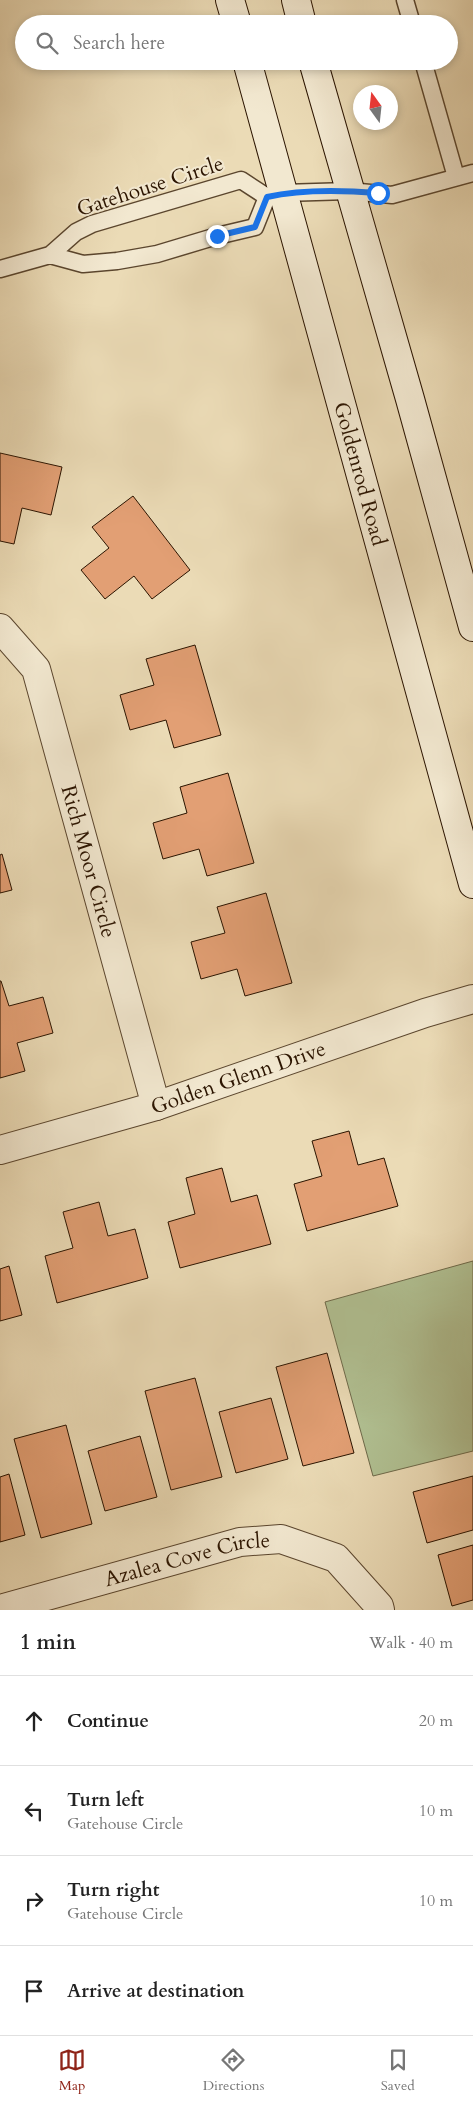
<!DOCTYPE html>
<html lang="en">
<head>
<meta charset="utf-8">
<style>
  :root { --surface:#fff; --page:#f6f6f6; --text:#222; --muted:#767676; --line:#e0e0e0; --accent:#8f2418 }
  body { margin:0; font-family:Cardo,serif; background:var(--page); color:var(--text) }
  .compass { position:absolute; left:353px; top:85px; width:45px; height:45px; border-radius:50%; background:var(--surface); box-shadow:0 2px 8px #0003; rotate:345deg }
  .stop { position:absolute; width:15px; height:15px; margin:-11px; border:4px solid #1a73e8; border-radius:50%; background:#fff }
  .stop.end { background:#1a73e8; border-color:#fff; box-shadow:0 1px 5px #0008 }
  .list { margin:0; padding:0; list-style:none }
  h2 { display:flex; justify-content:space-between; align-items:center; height:65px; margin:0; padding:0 20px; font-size:21px }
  h2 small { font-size:16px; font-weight:400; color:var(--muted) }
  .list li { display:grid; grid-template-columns:32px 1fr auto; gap:15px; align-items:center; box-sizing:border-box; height:90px; padding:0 20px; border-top:1px solid var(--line) }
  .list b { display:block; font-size:19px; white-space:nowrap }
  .list p { margin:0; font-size:16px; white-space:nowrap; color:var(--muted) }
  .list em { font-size:16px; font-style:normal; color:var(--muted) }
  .icon { flex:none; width:28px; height:28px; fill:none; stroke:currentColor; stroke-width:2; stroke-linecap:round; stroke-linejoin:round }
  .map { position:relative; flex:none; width:473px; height:1610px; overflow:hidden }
  .search { position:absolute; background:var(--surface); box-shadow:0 2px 8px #0003; left:15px; right:15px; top:15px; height:55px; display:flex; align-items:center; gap:12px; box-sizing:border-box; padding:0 18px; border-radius:28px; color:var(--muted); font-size:19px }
  .sheet { height:425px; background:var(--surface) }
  nav { display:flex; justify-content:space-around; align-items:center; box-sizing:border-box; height:70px; border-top:1px solid var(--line); background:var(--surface); font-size:14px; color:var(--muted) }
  nav a { display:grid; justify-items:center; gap:2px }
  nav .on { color:var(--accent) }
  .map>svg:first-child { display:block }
  .green { fill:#b1c193; stroke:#6e6a4a }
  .building { fill:#e29f74; stroke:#2b1400 }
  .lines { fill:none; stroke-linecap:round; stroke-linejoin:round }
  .service-casing { stroke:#5b462e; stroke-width:19 }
  .minor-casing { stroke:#5b462e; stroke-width:30 }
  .secondary-casing { stroke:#2b1400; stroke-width:30 }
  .service { stroke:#f2e8d0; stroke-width:16 }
  .minor { stroke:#f2e8d0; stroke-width:28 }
  .secondary { stroke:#f2e8d0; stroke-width:28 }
  .route { stroke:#1a73e8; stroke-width:6 }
  .labels { text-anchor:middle; stroke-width:4; stroke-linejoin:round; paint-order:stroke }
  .street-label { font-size:21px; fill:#2b1400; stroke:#f2e8d0 }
</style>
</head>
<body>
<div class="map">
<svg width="473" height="1610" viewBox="0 0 473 1610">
  <rect width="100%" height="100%" fill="#ebdbb6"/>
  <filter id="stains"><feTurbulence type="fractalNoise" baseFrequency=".004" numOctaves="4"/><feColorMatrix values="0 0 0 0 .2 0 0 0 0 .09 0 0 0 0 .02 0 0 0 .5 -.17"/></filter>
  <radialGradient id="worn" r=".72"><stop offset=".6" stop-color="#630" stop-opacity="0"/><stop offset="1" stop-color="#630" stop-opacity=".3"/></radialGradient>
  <path class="green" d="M473,1261v190l-100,25 -48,-174z"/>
  <path class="building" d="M0,453l62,14 -11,48 -29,-7 -8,36 -14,-3z
    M133,496l57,74 -38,29 -18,-23 -29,23 -24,-29 28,-22 -17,-21z
    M195,645l26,90 -47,13 -8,-28 -36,10 -10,-35 34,-10 -8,-26z
    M228,773l26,90 -47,13 -8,-27 -36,10 -10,-36 34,-10 -7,-26z
    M2,854l10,36 -12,3v-38z
    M266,893l26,90 -47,13 -8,-27 -36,10 -10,-37 34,-9 -8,-26z
    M0,981h1l8,25 34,-9 10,36 -36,10 8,28 -25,7z
    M349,1131l9,34 26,-7 14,48 -91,25 -13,-47 28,-8 -10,-35z
    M222,1168l9,34 26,-7 14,49 -91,24 -12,-46 27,-8 -9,-36z
    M99,1202l9,34 27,-7 13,49 -91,25 -12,-47 28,-8 -10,-36z
    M9,1266l13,49 -22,6v-52z
    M327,1353l27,100 -51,13 -27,-99z
    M195,1378l27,99 -51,13 -26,-99z
    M271,1398l17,61 -52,14 -17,-61z
    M66,1425l26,99 -51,14 -27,-99z
    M140,1436l17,61 -52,14 -17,-60z
    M9,1474l16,61 -25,7v-65z
    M473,1476v54l-46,13 -14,-51z
    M473,1545v55l-21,6 -14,-51z"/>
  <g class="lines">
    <defs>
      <path id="service" d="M405,0l7,24
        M423,61l33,116
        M50,255l33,9 34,-3 40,-7 60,-18 38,-9 12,-30
        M0,269l50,-14 26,-23 16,-8 149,-44 26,17 16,-4 66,-2 43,4 81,-22"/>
      <g id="minor">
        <path id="s1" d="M0,628l36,41 120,437"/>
        <path id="s2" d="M0,1150l156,-44 269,-93 48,-14"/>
        <path id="s3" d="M0,1609l240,-67 41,-3 55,19 43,48 1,4"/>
      </g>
      <g id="secondary">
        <path d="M230,0l7,24"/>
        <path d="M296,0l6,24"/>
        <path id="s4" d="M247,61l226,823"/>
        <path d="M313,61l97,338 63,228"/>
      </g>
    </defs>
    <use href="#service" class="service-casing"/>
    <use href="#minor" class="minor-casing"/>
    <use href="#secondary" class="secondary-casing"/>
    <use href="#service" class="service"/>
    <use href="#minor" class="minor"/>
    <use href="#secondary" class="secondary"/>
  </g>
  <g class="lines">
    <path class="route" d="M217,236l38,-9 12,-30c35,-8 74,-7 111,-4"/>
  </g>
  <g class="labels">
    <g class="street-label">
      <text transform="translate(150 186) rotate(-18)" y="7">Gatehouse Circle</text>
      <text dy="7" stroke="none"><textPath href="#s4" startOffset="428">Goldenrod Road</textPath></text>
      <text dy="7" stroke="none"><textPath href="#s1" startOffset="254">Rich Moor Circle</textPath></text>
      <text dy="7" stroke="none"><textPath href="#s2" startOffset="249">Golden Glenn Drive</textPath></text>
      <text dy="7" stroke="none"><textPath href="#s3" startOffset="194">Azalea Cove Circle</textPath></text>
    </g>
  </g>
  <rect width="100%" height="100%" filter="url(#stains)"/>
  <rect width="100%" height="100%" fill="url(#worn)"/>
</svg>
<svg class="compass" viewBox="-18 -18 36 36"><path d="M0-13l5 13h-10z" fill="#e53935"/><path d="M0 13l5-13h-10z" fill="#767676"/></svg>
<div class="stop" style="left:378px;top:193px"></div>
<div class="stop end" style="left:217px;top:236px"></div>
<div class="search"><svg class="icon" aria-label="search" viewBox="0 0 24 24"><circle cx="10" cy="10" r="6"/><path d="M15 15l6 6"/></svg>Search here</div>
</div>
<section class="sheet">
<h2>1 min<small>Walk · 40 m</small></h2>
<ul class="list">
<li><svg class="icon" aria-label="ahead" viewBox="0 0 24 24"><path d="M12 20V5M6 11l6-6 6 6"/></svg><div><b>Continue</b></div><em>20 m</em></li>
<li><svg class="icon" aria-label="left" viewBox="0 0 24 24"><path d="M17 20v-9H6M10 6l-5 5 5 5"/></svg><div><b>Turn left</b><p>Gatehouse Circle</p></div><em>10 m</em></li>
<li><svg class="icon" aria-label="right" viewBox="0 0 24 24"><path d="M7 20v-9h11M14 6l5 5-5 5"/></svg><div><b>Turn right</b><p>Gatehouse Circle</p></div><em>10 m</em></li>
<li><svg class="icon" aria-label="arrive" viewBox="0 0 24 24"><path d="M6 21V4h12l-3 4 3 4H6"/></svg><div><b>Arrive at destination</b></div></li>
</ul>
</section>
<nav>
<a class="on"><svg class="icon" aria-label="map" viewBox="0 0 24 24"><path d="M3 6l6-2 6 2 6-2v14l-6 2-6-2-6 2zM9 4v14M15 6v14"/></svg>Map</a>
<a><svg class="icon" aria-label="directions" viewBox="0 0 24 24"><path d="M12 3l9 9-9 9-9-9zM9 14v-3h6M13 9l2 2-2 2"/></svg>Directions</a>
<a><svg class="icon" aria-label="saved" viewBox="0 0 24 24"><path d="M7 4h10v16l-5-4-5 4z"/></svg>Saved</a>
</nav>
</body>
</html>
